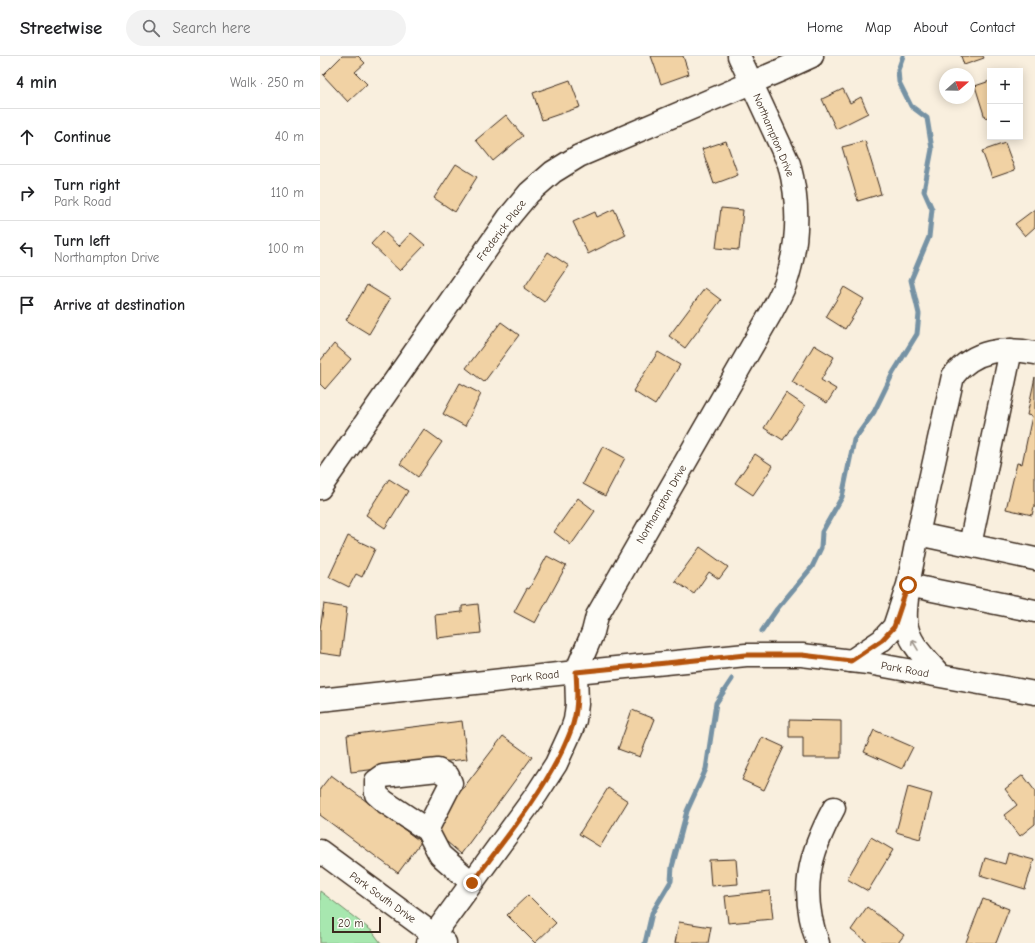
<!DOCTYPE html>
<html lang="en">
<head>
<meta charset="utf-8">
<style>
  :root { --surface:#fff; --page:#f2f2f2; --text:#202124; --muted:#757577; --line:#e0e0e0 }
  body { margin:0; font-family:"Comic Neue",sans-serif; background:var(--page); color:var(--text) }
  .controls { position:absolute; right:12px; top:12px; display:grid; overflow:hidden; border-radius:0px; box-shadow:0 2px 10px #0003 }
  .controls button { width:36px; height:36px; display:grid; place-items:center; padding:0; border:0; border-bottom:1px solid var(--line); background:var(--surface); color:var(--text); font:20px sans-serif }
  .compass { position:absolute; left:619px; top:12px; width:36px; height:36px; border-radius:50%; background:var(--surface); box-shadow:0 2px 10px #0003; rotate:70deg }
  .scale { position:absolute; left:12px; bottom:10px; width:49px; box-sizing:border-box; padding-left:4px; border:2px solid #3b2a1e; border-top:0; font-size:11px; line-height:14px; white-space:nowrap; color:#3b2a1e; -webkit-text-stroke:3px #fdfcf7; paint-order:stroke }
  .stop { position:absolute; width:12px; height:12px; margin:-9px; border:3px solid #b45309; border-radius:50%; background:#fff }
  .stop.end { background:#b45309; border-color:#fff; box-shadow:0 1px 4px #0008 }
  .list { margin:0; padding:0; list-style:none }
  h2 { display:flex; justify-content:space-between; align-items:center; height:52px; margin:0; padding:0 16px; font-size:17px }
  h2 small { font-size:13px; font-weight:400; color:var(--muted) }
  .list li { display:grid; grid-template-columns:26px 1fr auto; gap:12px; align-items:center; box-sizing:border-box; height:56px; padding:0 16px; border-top:1px solid var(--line) }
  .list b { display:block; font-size:15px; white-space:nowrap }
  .list p { margin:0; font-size:13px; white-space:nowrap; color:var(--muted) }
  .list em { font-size:13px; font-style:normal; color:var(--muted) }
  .icon { flex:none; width:22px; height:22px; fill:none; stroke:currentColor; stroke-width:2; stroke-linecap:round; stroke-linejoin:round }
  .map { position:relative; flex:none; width:715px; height:887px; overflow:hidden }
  header { display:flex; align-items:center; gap:24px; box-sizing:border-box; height:56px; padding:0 20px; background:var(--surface); border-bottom:1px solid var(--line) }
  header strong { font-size:19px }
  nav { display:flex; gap:22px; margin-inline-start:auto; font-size:14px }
  .search { width:280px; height:36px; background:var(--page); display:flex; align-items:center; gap:10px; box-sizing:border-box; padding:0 14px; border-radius:22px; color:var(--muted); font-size:15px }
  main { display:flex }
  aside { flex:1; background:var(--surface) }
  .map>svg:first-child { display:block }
  .green { fill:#a7e7af; stroke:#718866 }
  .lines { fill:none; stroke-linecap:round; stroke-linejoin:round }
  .stream { stroke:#7692a4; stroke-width:5 }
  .building { fill:#f1d2a4; stroke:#3b2a1e }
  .minor-casing { stroke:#3b2a1e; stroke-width:25 }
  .major-casing { stroke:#3b2a1e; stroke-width:25 }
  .minor { stroke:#fdfcf7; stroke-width:22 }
  .major { stroke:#fdfcf7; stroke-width:22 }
  .oneway { stroke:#9c938a }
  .route { stroke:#b45309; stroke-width:5 }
  .labels { text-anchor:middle; stroke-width:3; stroke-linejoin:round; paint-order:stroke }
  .street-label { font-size:11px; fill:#3b2a1e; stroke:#fdfcf7 }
</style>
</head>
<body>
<header>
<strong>Streetwise</strong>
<div class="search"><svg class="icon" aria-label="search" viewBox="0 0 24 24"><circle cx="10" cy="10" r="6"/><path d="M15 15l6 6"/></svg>Search here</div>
<nav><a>Home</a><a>Map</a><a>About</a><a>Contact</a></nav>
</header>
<main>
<aside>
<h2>4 min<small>Walk · 250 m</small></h2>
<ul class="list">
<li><svg class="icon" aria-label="ahead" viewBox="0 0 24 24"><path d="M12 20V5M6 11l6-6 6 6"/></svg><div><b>Continue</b></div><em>40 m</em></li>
<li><svg class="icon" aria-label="right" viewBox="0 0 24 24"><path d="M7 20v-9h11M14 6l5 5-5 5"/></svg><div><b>Turn right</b><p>Park Road</p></div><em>110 m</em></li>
<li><svg class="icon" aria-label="left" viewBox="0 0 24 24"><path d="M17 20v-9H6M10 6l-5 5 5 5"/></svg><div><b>Turn left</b><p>Northampton Drive</p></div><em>100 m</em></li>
<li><svg class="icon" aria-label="arrive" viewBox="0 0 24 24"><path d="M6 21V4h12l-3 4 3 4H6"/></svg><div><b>Arrive at destination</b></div></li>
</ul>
</aside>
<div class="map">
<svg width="715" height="887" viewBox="0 0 715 887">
  <rect width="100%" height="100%" fill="#f9efde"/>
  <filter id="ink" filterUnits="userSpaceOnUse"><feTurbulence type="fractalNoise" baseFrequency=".025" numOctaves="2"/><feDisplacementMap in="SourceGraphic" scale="8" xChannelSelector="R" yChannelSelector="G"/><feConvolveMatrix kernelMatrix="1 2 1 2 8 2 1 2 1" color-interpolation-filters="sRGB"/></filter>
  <g filter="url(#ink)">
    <path class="green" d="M0,835l52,40 9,12h-61z"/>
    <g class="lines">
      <path class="stream" d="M442,575l15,-22 35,-42 9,-19 1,-16 20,-35 12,-57 20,-28 19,-39 24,-39 2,-20 -8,-34 18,-43 3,-28 -8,-18 8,-42 -5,-31 -16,-12 -12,-24 -1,-12 5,-14
        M325,887l7,-30 19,-32 1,-14 15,-56 19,-42 10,-66 16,-24"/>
    </g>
    <path class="building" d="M22,0h16l7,7 -10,9 12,12 -19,18 -25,-27z
      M331,0h32l6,18 -28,10z
      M641,0h22l1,2 -20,7z
      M250,24l10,27 -38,13 -9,-27z
      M670,25v35l-5,2 -10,-32z
      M523,33l7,14 11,-6 7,16 -32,16 -14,-30z
      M186,59l17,21 -30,25 -17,-21z
      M406,85l12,34 -24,9 -12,-35z
      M545,85l16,53 -23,7 -16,-54z
      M685,87l10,27 -23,8 -10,-27z
      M136,108l21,13 -22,35 -21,-14z
      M401,152l22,2 -4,40 -23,-2z
      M294,153l12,26 -38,19 -15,-32 22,-10 2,5z
      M715,153v18l-10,9 -10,-12z
      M63,175l16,15 12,-13 14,12 -25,26 -29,-27z
      M228,196l21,14 -25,36 -20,-14z
      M47,229l23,14 -21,35 -23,-14z
      M524,231l20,12 -19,30 -19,-12z
      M385,232l16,12 -36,48 -16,-12z
      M181,266l18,13 -35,47 -18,-14z
      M14,288l17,15 -26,30 -5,-5v-23z
      M494,289l20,12 -13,23 15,9 -9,14 -35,-21z
      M338,296l22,13 -25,40 -22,-14z
      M715,321v130h-1l-2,8 -26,-6 11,-46 5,1 10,-48 -5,-1z
      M140,327l21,11 -16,32 -22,-12z
      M466,337l19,13 -22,34 -19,-12z
      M104,373l18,13 -24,35 -18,-13z
      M283,390l22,12 -20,38 -22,-12z
      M435,398l18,12 -20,29 -18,-12z
      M69,423l19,12 -23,37 -19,-13z
      M258,442l17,13 -24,34 -17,-13z
      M28,480l27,13 -13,28 -6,-3 -7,13 -20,-10z
      M380,491l28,20 -9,12 -10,-7 -15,22 -19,-13z
      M227,500l19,10 -31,57 -21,-11 13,-24 2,1z
      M4,548l23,4 -6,48 -21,-3v-24z
      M158,548l3,29 -44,5 -2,-23 27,-3v-6z
      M312,654l23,9 -15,38 -22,-8z
      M469,664l52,1v37h-38v-21h-14z
      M142,665l5,38 -116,13 -4,-37z
      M554,674l39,17 -11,22 -38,-17z
      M183,680l29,21 -71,97 -29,-25z
      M442,681l22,10 -20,43 -22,-10z
      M11,719l90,67 -23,31 -78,-58v-26z
      M703,719l12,16v33l-15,12 -16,-21 13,-10 -12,-16z
      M588,731l24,7 -12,45 -24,-7z
      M288,732l20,13 -28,46 -21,-13z
      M551,781l22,13 -25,41 -21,-12z
      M688,797l26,7 -9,29 -45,-14 5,-17 20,6z
      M416,803l2,25 -27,2 -2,-26z
      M450,835l3,28 -45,4 -3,-27z
      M208,839l28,28 -21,20 -28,-28z
      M663,843l26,10 -13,34h-29l-1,-1z
      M547,851l37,28 -6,8h-30l-17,-13z
      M359,866l32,5 -3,16h-33z"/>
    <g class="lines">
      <defs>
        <path id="minor" d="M715,297c-32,-6 -60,-4 -82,23l-35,158 117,25
          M0,432l189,-271 20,-24 24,-21 26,-16 200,-85 33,-15
          M598,478l-10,51 127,26
          M650,489l41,-195
          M531,605l31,-21 12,-13 14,-42c0,11 -3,23 -2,35 1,22 20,39 34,55
          M107,774l-42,-28 -9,-8v-13l7,-5 55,-6 10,6 3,7 -24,47 13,25 32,28
          M0,795l125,92
          M108,887l108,-148 20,-31 16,-35 3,-9 2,-16 -1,-32 17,-40 4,-16 174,-303c5,-9 10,-19 14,-28 14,-41 15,-80 4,-121l-50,-108
          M498,887c-19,-51 -9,-89 16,-135"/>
        <path id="major" d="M0,644l256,-28 170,-17h56l66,8 167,30"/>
      </defs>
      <use href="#minor" class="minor-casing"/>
      <use href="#major" class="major-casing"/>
      <use href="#minor" class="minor"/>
      <use href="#major" class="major"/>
    </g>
    <defs><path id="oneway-shaft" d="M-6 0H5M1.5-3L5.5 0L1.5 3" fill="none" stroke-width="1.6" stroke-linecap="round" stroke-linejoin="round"/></defs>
    <use class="oneway" href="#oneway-shaft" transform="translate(595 589) rotate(-121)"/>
  </g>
  <g class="lines" filter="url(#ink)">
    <path class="route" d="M152,827c32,-43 68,-86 91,-134 4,-9 9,-19 11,-29 4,-15 3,-32 2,-48l170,-17h56l49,6 31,-21 12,-13 14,-42"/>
  </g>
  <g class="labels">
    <g class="street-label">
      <text transform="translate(454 79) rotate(67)" y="4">Northampton Drive</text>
      <text transform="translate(181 174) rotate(-53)" y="4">Frederick Place</text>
      <text transform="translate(341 448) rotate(-60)" y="4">Northampton Drive</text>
      <text transform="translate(585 613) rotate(10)" y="4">Park Road</text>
      <text transform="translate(215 620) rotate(-6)" y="4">Park Road</text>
      <text transform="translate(63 841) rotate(36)" y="4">Park South Drive</text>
    </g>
  </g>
</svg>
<div class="controls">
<button>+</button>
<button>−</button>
</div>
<svg class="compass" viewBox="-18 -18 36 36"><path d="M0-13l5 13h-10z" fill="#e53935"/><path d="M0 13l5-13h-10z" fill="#757577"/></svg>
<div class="scale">20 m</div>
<div class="stop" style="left:588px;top:529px"></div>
<div class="stop end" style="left:152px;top:827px"></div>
</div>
</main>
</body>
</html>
